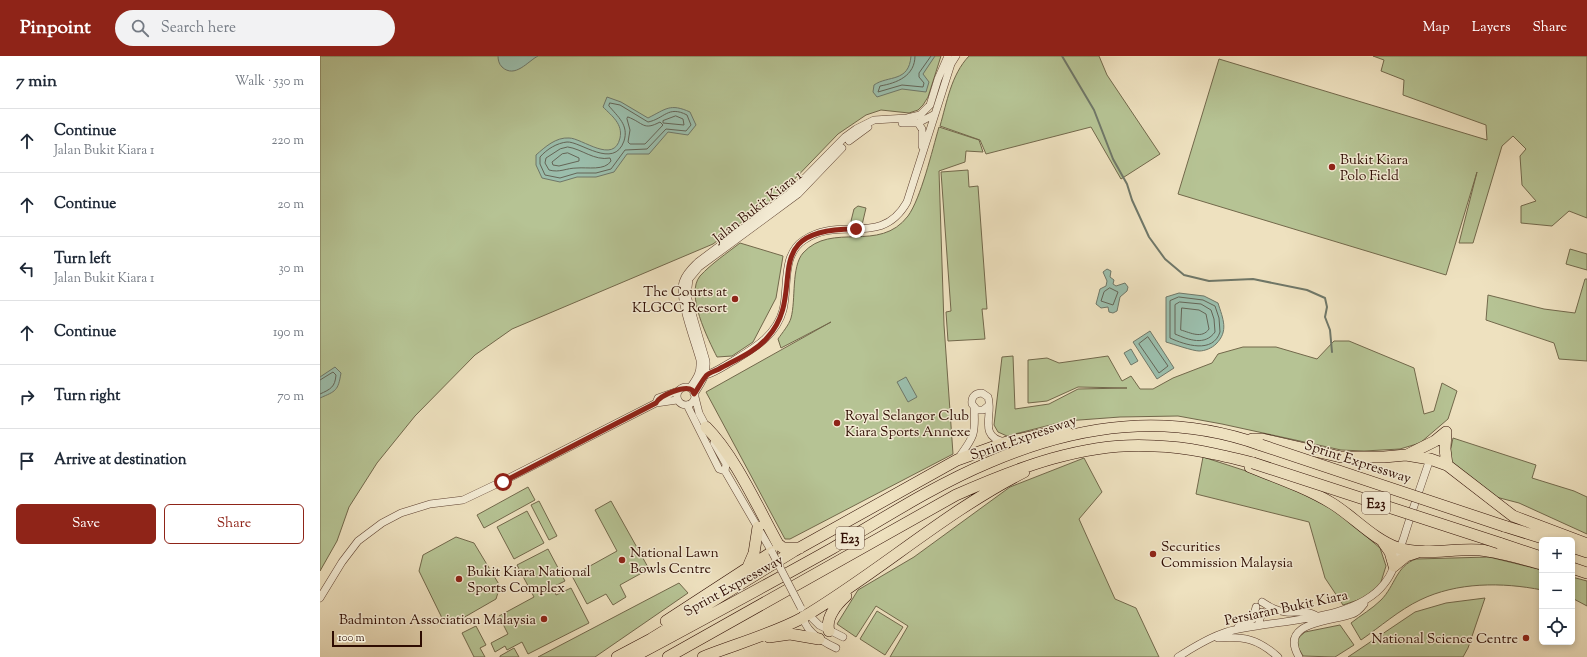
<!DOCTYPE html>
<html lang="en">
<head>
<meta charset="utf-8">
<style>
  :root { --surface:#fff; --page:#f2f2f3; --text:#1f2937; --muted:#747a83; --line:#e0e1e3; --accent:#8f2418 }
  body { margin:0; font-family:"Sorts Mill Goudy",serif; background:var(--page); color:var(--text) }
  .controls { position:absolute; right:12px; bottom:12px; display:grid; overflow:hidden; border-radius:6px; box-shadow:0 2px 6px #0003 }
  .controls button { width:36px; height:36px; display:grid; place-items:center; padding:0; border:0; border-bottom:1px solid var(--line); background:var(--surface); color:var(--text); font:20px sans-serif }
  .scale { position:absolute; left:12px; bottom:10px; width:90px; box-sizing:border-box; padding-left:4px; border:2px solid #2e0c02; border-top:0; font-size:11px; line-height:14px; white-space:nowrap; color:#2e0c02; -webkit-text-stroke:3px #f4ecd5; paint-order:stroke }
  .stop { position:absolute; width:12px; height:12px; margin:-9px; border:3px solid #8f2418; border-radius:50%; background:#fff }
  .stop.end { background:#8f2418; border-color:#fff; box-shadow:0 1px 4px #0008 }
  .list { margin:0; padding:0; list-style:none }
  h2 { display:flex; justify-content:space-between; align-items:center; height:52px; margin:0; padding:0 16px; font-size:17px }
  h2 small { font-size:13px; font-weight:400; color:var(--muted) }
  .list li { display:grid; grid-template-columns:26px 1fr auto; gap:12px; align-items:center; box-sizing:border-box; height:64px; padding:0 16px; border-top:1px solid var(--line) }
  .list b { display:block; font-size:15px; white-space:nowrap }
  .list p { margin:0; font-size:13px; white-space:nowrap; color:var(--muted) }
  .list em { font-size:13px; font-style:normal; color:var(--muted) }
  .actions { display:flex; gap:8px; padding:12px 16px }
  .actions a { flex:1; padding:9px 0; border:1px solid var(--accent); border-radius:6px; text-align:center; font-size:14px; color:var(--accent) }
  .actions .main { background:var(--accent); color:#fff }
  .icon { flex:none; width:22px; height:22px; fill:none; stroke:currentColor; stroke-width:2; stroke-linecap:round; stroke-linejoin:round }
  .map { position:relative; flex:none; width:1267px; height:601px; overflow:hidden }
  header { display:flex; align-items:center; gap:24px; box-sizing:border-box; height:56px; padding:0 20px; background:var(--accent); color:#fff }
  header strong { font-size:19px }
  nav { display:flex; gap:22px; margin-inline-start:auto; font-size:14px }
  .search { width:280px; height:36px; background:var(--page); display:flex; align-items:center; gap:10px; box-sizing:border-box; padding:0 14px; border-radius:22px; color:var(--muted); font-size:15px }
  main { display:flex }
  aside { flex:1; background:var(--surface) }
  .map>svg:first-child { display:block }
  .green { fill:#b6c394; stroke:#72684b }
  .water { fill:#9bbeac; stroke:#6f7768 }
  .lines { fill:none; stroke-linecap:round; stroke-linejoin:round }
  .shore { stroke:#646557; stroke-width:1 }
  .stream { stroke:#6f7768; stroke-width:2 }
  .minor-casing { stroke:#5e4131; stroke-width:8 }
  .highway-casing { stroke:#2e0c02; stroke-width:12 }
  .minor { stroke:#f4ecd5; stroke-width:7 }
  .highway { stroke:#eee1bf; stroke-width:11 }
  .minor-bridge-casing { stroke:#5e4131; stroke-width:8; stroke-linecap:butt }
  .highway-bridge-casing { stroke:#2e0c02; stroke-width:12; stroke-linecap:butt }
  .minor-bridge { stroke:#f4ecd5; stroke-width:7 }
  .highway-bridge { stroke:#eee1bf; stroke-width:11 }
  .route { stroke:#8f2418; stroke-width:5 }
  .poi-dot { fill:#8f2418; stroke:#f4ecd5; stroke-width:1.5 }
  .labels { text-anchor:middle; stroke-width:3; stroke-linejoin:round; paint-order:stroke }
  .shield { fill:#f4ecd5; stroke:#694f41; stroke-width:1 }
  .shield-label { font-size:13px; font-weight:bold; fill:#2e0c02 }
  .poi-label { font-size:14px; fill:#2e0c02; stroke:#f4ecd5; text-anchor:start }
  .street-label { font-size:14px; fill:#2e0c02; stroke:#f4ecd5 }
</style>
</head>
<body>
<header>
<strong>Pinpoint</strong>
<div class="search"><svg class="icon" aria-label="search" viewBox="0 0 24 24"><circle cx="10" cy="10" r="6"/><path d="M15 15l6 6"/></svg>Search here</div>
<nav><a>Map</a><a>Layers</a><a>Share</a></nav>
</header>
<main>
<aside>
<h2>7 min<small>Walk · 530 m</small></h2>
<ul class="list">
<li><svg class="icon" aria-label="ahead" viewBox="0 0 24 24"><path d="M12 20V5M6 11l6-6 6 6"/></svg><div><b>Continue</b><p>Jalan Bukit Kiara 1</p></div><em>220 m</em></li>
<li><svg class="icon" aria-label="ahead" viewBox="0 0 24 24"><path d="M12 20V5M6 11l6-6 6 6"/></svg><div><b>Continue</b></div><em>20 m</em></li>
<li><svg class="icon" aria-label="left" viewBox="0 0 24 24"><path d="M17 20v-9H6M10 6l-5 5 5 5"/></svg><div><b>Turn left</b><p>Jalan Bukit Kiara 1</p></div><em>30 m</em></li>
<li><svg class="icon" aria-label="ahead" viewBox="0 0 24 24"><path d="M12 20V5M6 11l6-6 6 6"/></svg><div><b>Continue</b></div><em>190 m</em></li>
<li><svg class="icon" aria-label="right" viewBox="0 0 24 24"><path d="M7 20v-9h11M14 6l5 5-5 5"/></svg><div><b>Turn right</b></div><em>70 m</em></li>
<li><svg class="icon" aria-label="arrive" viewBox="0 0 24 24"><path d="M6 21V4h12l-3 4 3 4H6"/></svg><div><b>Arrive at destination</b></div></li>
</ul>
<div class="actions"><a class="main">Save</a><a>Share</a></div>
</aside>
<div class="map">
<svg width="1267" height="601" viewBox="0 0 1267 601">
  <rect width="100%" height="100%" fill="#eee1bf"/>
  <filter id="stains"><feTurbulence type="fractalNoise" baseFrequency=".005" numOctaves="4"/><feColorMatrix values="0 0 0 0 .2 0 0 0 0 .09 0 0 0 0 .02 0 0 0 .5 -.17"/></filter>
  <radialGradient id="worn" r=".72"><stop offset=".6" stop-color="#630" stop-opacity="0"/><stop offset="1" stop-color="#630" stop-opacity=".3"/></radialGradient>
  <path class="green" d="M0,0h621l-13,41 -5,8 -5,5 -9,3 -28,-3 -15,5 -28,19 -54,56 -71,54 -201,85 -37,26 -60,61 -38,47 -28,44 -12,34 -17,30z
    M649,0h130l8,19 53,79 -39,25 -30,-52 -105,27 -6,-14 -40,-14c7,-24 11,-51 29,-70z
    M1053,0h214v162l-18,-7 -17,15 -31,-3v-17l15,-5 -14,-16 -2,-29 6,-7 -13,-13 -11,10 -29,97h-14l18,-71 -31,103 -268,-81 41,-135 268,81 -1,-15 -83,-30 1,-15 -23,-9 3,-11z
    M619,71l40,13 4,12 -17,-1 -1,11 -26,9 5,154 9,129 -163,85h-5l-79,-147 125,-70 -50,26 -3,-9c4,-6 11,-14 13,-21 5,-18 0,-51 12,-65 29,-32 76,1 105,-37 13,-18 24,-65 31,-89z
    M648,114l1,17 9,-1 9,123h-5l3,30 -37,2 -2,-29 5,-1 -10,-139z
    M538,150l8,2 -4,17 -10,-2 -1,-2 3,-12z
    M420,187l43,13 -7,42 -23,44 -21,14 -15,1c-9,-18 -32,-63 -17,-81 11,-12 27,-23 40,-33z
    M1250,193l17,5v16l-21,-6z
    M1265,223h2v82l-28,-2 -5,-16 -68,-23 2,-25 56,14 31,4z
    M1014,285h15l65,27 10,46 10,-3 8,-28 15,8 -9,28 -28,24 -20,6 -36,2 -23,-1 -119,-26 -44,-8 -58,1 -54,4 -59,15 -9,-4 -4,-7 8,-68 11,-1 2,53 34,-5 29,-15 49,-1 -49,-1 -31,14 -19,2v-43l19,-2 12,5 49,-7 14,25 9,-5 9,13h13l20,-11 39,-15 6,-9 25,-7h33l41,12z
    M1133,382l83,27 -4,13 42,13 13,6v37l-68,-31 -23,-6 -48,-35z
    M883,401l77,25 55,28 45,38 6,18 -6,19 -16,13 -21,7 -18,-27 -16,-56 -113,-28z
    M764,402l18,34 -23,27 36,80 21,9 23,49h-269l18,-31 -32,-20 -20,31 -19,-13 21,-34 56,-33 96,-70z
    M208,431l7,13 -51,28 -7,-13z
    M219,445l18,35 -8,4 -18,-35z
    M291,445l38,68 -29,16 6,12 -13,8 -7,-11 -19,10 -15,-28 45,-25 -22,-41z
    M207,455l17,32 -30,16 -17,-32z
    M136,481l18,6 26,43 -4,13 -40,23 -14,-4 -23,-47 4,-16z
    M228,493l17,32 -12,6 3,8 15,-7 18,35 -61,31 -6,-12 -15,8 -2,-4 -10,6 -4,-9 17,-9 -9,-18 35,-19 -17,-32z
    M1169,501l53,13v20c-40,-8 -85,-8 -122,10 -21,10 -40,27 -59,40l-10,-17c10,-8 21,-14 30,-23 14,-14 15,-34 35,-41z
    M1252,521l15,4v25l-15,-8z
    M359,527l9,10 -93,64h-57z
    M1165,542l-17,50 -5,9h-115l67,-45 31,-9z
    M557,555l26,16 -18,28 -25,-16z
    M1020,569l14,20 -19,12 -32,-1 -5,-9 -1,-8 8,-7z
    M156,570l10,19 -6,3 5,9h-11l-12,-24z
    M194,592l5,9h-19v-1z"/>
  <path class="water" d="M178,0h40c-10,5 -23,23 -36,11 -3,-3 -4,-7 -4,-11z
    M591,0h24l-12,18 6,8 -3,10 -24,-3 -25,8 -4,-5 1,-7c14,-10 35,-2 37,-29z
    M287,41l14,5 27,16c18,-9 22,-15 42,-6l6,13 -8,10 -20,-3 -19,22h-22l-13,18 -18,5h-19l-17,5 -18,-4 -6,-13v-10c9,-8 20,-18 33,-17 13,0 45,27 51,0 3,-14 -8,-22 -17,-31z
    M787,213l4,2 -1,6 4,3 -1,4 3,2 9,-3 3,4 -1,4 -7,6 -3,14 -4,2 -4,-1 -1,-5 -7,1 -5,-4 4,-15 6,-3 1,-5 -4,-9z
    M859,237l25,3 14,7c5,16 11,28 -2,41 -4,4 -11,7 -17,7 -6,0 -26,-7 -33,-9v-45z
    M830,275l24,37 -17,11 -24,-37z
    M811,293l7,12 -7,4 -7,-12z
    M15,311l6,6c-3,18 -5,18 -21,25v-21z
    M586,321l11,20 -9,5 -11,-20z"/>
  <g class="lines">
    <path class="shore" d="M595,0c0,20 -18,27 -35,30l-2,6 24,-7 21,2 1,-4 -5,-6v-4l12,-17
      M290,47l10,2 28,17c16,-3 20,-17 39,-7l4,10 -5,6 -20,-2 -19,20 -22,1 -14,19 -15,4h-19l-17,5 -15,-3 -5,-11v-7c7,-8 17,-14 27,-15 13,-1 47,28 57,-1 5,-16 -6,-24 -15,-35z
      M356,60l7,3 1,6 -21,-2v-2z
      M308,61c16,6 15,14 32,5l3,3 -18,19h-15l-2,-2 2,-12 -3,-11z
      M248,91c14,2 26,14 42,11l1,3c-6,10 -24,6 -34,7 -11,0 -17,5 -28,2l-4,-7 1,-5 14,-9z
      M248,97l11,5v3l-20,5 -6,-1 -1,-3 10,-8z
      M790,232l8,4 -5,13 -12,-4 3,-9z
      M859,241l24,3 12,6 4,12 1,14c-7,22 -35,13 -50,6v-37z
      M860,246l21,2 10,6 3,9 1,13c-10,14 -26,8 -40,2v-29z
      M862,252l17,2 7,4 3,15c-7,10 -18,4 -28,1z
      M828,281l20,29 -9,7 -20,-29z
      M0,324l13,-8 3,3c-1,12 -5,14 -16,19"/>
    <path class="stream" d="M742,0l32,54 19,49 14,25 5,16 17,37 16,22 19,16 25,6 44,-2 54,11 18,8 2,9 -2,10 5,13 2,22"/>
    <defs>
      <path id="minor" d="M582,67h16l17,-9
        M598,67l4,6v17
        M529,85l19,-14
        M386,319c10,-3 18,-9 27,-14 21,-13 43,-25 50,-51 6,-23 -2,-55 21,-70 37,-25 77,8 103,-38l44,-138 5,-8
        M357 340a9 9 0 1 1 18 0a9 9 0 1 1-18 0Z
        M370,332c7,-10 11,-15 10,-28 -5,-19 -22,-61 -17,-78 3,-9 9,-14 15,-20l92,-69 55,-56 11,-8 18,-9 33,-2 13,-3 10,-10 8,-26 10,-23
        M374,338c8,-12 13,-19 12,-33l-19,-65 2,-17 10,-12 99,-73 44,-46
        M375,341l4,16 9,17
        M336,347l2,-5 20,-7
        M367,349l32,64 6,2
        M668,350l-5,4h-6l-5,-6c-1,-7 3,-11 10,-11l6,4c6,16 -11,40 17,45
        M394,387l12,21 -1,7 47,81
        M637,404c16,-22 19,-24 17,-52
        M0,542l22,-36 16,-21 24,-18 19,-10 29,-9 33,-4 40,-19 153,-78 21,-3
        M942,546c8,5 14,9 24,10 10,1 20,-2 29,3
        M487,557l12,12 24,12
        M483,559c1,16 20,27 33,33
        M938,570l4,-14
        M918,571l15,-8 3,-12
        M898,582c26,-2 40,1 60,19
        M858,601c14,-9 32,-20 48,-25 45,-13 128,-9 158,-48 11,-13 14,-31 20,-47 8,-26 17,-52 26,-78
        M979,601c-21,-36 32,-35 53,-43 4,-1 9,-6 12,-10"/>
      <path id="highway" d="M386,371c29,29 52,81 72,117l5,4h17
        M1126,376l-1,17 2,16
        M932,383h10l79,18h43l22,-2 24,4 17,6 66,51 74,28
        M1087,399l28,-14 11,-9
        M930,411c28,11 57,21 83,37 22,14 40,35 65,44 26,8 55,0 82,2 21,2 42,9 62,14
        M1184,470l45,14
        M1063,486l7,10 4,14 12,-10 12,-4
        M1179,487l39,13
        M1252,491l15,5
        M428,511l6,-14 4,-26
        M1252,512l15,5
        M346,565l106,-69
        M509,575c-4,-13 8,-27 17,-35
        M449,581l21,-3 29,5
        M297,601l34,-18 143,-88 163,-91 50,-18 50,-11 10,1
        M313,601c67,-36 134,-72 200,-109 51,-30 102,-63 157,-86 89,-38 178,-50 271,-17
        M348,601l288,-162c61,-27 130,-54 199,-49 33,1 66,9 98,17
        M383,601c30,-12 72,-24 99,-39 76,-45 143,-106 222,-146"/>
    </defs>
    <use href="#minor" class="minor-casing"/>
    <use href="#highway" class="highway-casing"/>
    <use href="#minor" class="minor"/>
    <use href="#highway" class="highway"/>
    <defs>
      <path id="minor-bridge" d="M452,496l29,56"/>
      <path id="highway-bridge" d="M941,389l243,81
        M933,407l246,80"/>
    </defs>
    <use href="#minor-bridge" class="minor-bridge-casing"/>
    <use href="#highway-bridge" class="highway-bridge-casing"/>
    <use href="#minor-bridge" class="minor-bridge"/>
    <use href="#highway-bridge" class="highway-bridge"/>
  </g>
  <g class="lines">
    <path class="route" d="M183,426l153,-79c4,-8 29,-18 36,-13l2,4c4,-5 7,-12 12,-18 2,-3 9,-5 13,-7 16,-9 36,-17 48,-31 43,-46 -14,-110 89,-109"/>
  </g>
  <g class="poi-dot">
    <circle cx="1012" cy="111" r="4"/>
    <circle cx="415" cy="243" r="4"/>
    <circle cx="517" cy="367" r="4"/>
    <circle cx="833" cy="498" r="4"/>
    <circle cx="302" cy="504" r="4"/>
    <circle cx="139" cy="523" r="4"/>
    <circle cx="224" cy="563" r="4"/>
    <circle cx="1206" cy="582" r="4"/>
  </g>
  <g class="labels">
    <g class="shield">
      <rect x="1042" y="436" width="28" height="22" rx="3"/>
      <rect x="516" y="471" width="28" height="22" rx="3"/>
    </g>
    <g class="shield-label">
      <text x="1056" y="452">E23</text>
      <text x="530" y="487">E23</text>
    </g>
    <g class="poi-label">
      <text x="1020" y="108">Bukit Kiara<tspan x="1020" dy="16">Polo Field</tspan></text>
      <text x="407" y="240" text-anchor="end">The Courts at<tspan x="407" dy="16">KLGCC Resort</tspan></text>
      <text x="525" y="364">Royal Selangor Club<tspan x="525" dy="16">Kiara Sports Annexe</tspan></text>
      <text x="841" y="495">Securities<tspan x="841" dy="16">Commission Malaysia</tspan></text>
      <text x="310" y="501">National Lawn<tspan x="310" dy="16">Bowls Centre</tspan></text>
      <text x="147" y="520">Bukit Kiara National<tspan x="147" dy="16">Sports Complex</tspan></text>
      <text x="216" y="568" text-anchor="end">Badminton Association Malaysia</text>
      <text x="1198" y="587" text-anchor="end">National Science Centre</text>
    </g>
    <g class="street-label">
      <text transform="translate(437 150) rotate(-38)" y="5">Jalan Bukit Kiara 1</text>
      <text transform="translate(703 381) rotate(-19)" y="5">Sprint Expressway</text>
      <text transform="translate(1038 405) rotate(18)" y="5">Sprint Expressway</text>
      <text transform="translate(413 529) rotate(-29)" y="5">Sprint Expressway</text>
      <text transform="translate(966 551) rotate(-12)" y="5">Persiaran Bukit Kiara</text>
    </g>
  </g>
  <rect width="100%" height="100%" filter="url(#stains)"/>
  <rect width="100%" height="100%" fill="url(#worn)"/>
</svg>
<div class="controls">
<button>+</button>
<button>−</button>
<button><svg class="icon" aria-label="locate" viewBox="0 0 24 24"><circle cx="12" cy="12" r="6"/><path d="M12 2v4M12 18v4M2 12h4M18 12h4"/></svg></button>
</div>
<div class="scale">100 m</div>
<div class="stop" style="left:183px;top:426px"></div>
<div class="stop end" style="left:536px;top:173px"></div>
</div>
</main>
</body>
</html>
